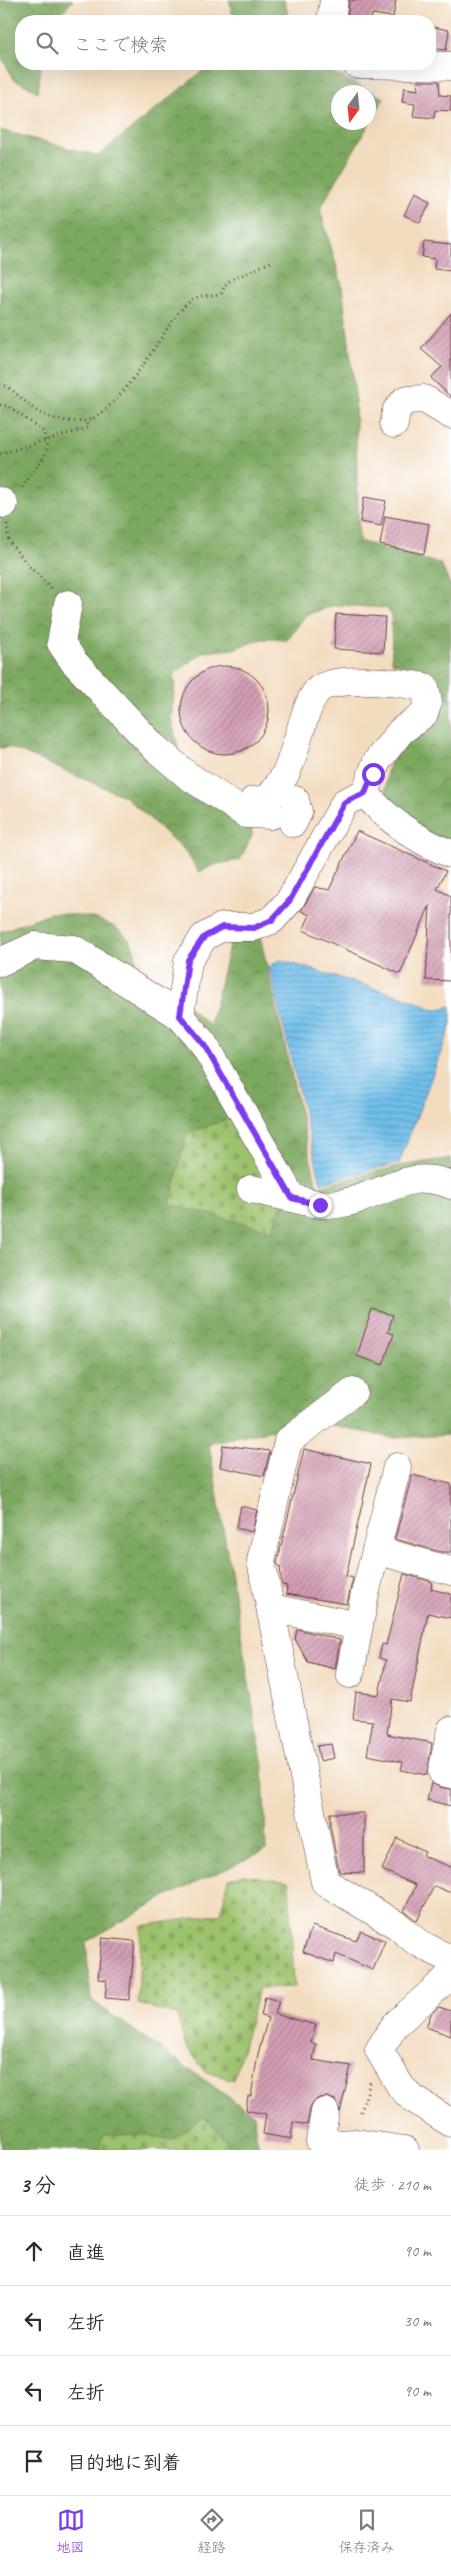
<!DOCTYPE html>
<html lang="ja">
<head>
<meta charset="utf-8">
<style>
  :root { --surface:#fff; --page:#f7f7f7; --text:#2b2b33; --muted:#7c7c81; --line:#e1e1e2; --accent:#7c3aed }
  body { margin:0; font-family:Caveat,"Klee One",sans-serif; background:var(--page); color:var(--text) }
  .compass { position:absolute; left:331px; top:85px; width:45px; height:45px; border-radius:50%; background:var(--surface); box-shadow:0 5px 20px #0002; rotate:195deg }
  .stop { position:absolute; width:15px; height:15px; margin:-11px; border:4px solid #7c3aed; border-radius:50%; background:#fff }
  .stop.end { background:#7c3aed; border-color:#fff; box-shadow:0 1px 5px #0008 }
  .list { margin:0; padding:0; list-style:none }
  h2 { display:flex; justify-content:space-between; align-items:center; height:65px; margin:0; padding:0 20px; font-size:21px }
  h2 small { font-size:16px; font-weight:400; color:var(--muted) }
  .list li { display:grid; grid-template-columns:32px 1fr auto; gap:15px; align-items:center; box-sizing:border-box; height:70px; padding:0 20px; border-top:1px solid var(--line) }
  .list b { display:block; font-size:19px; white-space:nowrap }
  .list em { font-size:16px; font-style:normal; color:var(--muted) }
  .icon { flex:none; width:28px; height:28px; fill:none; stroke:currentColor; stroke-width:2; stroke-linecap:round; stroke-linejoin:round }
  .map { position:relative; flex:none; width:451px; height:2150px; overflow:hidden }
  .search { position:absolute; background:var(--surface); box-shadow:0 5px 20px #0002; left:15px; right:15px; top:15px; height:55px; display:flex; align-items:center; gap:12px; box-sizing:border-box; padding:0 18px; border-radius:20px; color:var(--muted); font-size:19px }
  .sheet { height:345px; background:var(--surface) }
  nav { display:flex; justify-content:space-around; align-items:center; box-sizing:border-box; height:70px; border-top:1px solid var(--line); background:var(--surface); font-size:14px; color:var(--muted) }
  nav a { display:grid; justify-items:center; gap:2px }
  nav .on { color:var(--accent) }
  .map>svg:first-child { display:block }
  .forest { fill:url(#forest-crowns); stroke:#646446; fill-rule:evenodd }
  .cemetery { fill:url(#cemetery-stones); stroke:#73704c }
  .water { fill:url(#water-rules); stroke:#5d6f8b }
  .building { fill:url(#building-hatch) }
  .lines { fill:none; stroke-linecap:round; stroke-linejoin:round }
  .minor-casing { stroke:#633b41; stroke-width:29 }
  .path { stroke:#633b41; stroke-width:3; stroke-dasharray:1 4; stroke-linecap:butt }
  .minor { stroke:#fff; stroke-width:28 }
  .route { stroke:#7c3aed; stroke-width:6 }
</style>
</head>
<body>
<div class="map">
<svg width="451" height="2150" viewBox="0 0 451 2150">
  <defs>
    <pattern id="forest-crowns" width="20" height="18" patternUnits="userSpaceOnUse" patternTransform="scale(1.25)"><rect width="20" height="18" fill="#7da860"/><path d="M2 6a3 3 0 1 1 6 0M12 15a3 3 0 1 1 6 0" fill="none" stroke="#68884f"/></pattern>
    <pattern id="cemetery-stones" width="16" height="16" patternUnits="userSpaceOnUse" patternTransform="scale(1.25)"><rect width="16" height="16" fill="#9cc26d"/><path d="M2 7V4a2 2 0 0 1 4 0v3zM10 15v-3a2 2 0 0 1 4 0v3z" fill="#88a65f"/></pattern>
    <pattern id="water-rules" width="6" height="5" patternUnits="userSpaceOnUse" patternTransform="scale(1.25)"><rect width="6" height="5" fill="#70bfeb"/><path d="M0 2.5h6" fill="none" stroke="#5e9bbf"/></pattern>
    <pattern id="building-hatch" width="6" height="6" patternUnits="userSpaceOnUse" patternTransform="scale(1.25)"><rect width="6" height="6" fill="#d39eb4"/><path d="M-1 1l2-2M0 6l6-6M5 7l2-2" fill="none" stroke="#ad8093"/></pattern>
  </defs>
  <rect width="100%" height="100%" fill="#fff"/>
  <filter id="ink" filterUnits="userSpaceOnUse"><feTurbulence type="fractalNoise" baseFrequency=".02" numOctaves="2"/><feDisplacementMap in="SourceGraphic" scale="10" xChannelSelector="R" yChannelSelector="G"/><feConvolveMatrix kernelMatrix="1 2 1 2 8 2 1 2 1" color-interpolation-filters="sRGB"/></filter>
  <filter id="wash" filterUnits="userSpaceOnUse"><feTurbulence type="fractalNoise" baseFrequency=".0096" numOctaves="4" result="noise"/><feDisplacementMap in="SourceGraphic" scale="20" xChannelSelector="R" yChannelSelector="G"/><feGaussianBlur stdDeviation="1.12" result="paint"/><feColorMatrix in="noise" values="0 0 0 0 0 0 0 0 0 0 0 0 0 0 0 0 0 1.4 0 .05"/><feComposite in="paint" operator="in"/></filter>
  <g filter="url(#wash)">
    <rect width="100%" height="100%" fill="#f2dcbf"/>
    <path class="forest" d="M0,0h73l-19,21h-33v43h20l-3,28 -24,-13 -14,-24z
      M229,0h55l6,21h-56z
      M211,64h104l69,34 -64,111 22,76 13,108 4,148 82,23 10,23v260l-10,-3 -56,-48 2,-24 9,-20 43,-64 -18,-17 -29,-9 -1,-48 -5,-6 -51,-3 -29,10 -19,25 -25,-1 -29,10 -30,3 -30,23 2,11 -4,33 10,40 71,53v24l-12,24 -23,4 -18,8 -14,-21 -59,-54 -117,-50 -9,1v-618l98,26zM338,92h30v30h-30z
      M50,913c30,2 63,3 82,31 4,8 5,22 6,31l29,13 43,38 22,-92 28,2 57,251 82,-21 52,-8v277l-60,3 -77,-17 -105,23 54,322 3,84 -107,50 -73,42 5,58 163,115 4,35h-258v-1218z"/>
    <path class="cemetery" d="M231,1118l62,58 -21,55 -102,-27 17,-71z
      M244,1875l45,7 5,105 -35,1 -25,92 -28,-8 -21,-27 -8,-30 -39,-11 3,-78 80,-12 7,-35z
      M204,2117l24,26 3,7h-132l5,-15h45l23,5z"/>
    <path class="water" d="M280,960l127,38 28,12 16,-4v20l-52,137 -78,20 -52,-216z"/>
    <g id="blocks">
      <path class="building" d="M349,0h47l-3,17 -21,-3 -1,7h-24z
        M432,27l17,3 -3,20 -16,-2z
        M417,81h22l1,14 11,1v15l-16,-1 -1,8 -21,-2 2,-12 -13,-2 2,-14 14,2z
        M414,195l16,8 -10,20 -16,-8z
        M424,242l27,3v26l-17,-2 1,-10 -13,-2z
        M451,313v84l-20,-19 11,-11 -21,-18z
        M364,497l22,4 -5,25 -21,-4z
        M385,516l44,8 -5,30 -44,-9z
        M336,614l49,3 -2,35 -49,-3z
        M181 710a44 44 0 1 1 88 0a44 44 0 1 1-88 0Z
        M357,831l89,40 -9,18 14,7v85l-25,-1 4,-75 -30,69 -97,-44 7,-15 -9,-4 14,-24 14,3z
        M372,1309l21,6 -5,17 6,2 -11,31 -26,-9z
        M223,1445l47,6 -6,25 -44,-9z
        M304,1449l67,15 -25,112 7,2 -6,26 -61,-10 1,-8 -5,-1 -2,-18 -3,-4z
        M412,1475l39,9v68h-10l-46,-13z
        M241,1506l16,4 -5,22 -16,-4z
        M404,1574l28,8 -1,7 20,5v24l-23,-5 -18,89 -18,-3 -5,35 45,9 -5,32 -26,-5 2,-8 -36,-7 6,-34 -20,-2 3,-27 23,3 7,-35 -7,-2 3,-14 4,1z
        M297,1629l43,11 -5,29 -27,-7 -13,-23z
        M331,1744l3,14 -14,3 -3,-15z
        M431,1783l8,4 12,2v17l-24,-6z
        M330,1813h34v60l-25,-1 -9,-47z
        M397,1838l28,14 -2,4 28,11v26l-17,-7 -17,35 -13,-10 12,-26 -34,-15z
        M312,1926l44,15 5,-10 24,10 -12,29 -37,-16 -2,9 -31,-11z
        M102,1938l33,3 -6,59 -24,-2 2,-18 -9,-1z
        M265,1997l14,4 -4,13 41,11 -5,18 5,1 -3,16 38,6 -11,46 -5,-12 -8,-3 -8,1 -6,4 -3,7 -3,16 -14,-3 -2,17 -28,-5 3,-20 -20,-4 2,-14h3l7,-42 10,-36 -7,-2z
        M439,2007l12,4v25l-25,-9 5,-13z"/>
    </g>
  </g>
  <g filter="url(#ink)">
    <use href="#blocks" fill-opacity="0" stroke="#633b41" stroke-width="1"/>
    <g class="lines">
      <defs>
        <path id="minor" d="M331,21l3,-21
          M356,64l95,2
          M394,424l2,-13 9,-11 19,-1 27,16
          M0,501l4,3
          M68,604l-7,39 13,19 80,85 33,28 59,39 25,1
          M253,801l16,-2c5,-8 12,-17 17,-26 10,-20 18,-67 31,-82 15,-17 87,-8 108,-4l3,15 -4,12 -23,17 -24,30 -12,32c22,27 54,48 86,61
          M293,823l5,-11 -3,-12
          M0,962l35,-16 39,3 106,67 23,27 89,155c15,4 30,8 45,6 42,-5 71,-38 114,-19
          M180,1016l8,-55 16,-24 18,-10h32l18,-7 18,-20 55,-98 20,-9
          M251,1189l41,9
          M353,1392l-65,49 -27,120 64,321 73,44 19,16 34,18
          M376,1550l75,21
          M271,1608l88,18
          M350,1674l14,-76 33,-131
          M451,1730l-9,42 9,2
          M451,1975l-56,50 -16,25 22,37 11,11 39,25
          M325,2112l-5,29 19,3 17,-1 49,7"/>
      </defs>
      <use href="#minor" class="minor-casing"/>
      <path class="path" d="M0,384c17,5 29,26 47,32 11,4 26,7 38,5 32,-7 74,-82 94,-109 18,-19 18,-15 42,-18l6,-12 46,-21
        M0,405l8,1 36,26 3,15 -2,9 -25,34
        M0,454l88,-26 -3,-7
        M7,524l2,18 21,25 23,23
        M361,2112l10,-33"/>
      <use href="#minor" class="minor"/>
    </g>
  </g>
  <g class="lines" filter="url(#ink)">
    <path class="route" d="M320,1205l-28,-7 -89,-155 -23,-27 8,-56 16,-23 18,-10 32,1 18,-8 18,-20 55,-98 20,-9 8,-19"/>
  </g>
</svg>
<svg class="compass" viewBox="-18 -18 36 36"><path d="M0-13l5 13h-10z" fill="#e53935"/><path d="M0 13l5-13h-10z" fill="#7c7c81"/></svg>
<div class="stop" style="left:373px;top:774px"></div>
<div class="stop end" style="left:320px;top:1205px"></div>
<div class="search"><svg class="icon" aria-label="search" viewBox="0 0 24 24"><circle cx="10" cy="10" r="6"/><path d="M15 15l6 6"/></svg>ここで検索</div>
</div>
<section class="sheet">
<h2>3 分<small>徒歩 · 210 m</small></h2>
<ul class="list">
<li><svg class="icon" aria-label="ahead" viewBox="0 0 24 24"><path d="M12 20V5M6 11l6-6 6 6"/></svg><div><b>直進</b></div><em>90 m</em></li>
<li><svg class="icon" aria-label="left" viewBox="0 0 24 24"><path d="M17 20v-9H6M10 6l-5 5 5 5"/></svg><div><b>左折</b></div><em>30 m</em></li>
<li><svg class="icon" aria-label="left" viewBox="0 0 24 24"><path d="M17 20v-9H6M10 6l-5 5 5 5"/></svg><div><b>左折</b></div><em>90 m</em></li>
<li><svg class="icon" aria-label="arrive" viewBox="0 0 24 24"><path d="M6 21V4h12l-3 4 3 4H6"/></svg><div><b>目的地に到着</b></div></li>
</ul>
</section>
<nav>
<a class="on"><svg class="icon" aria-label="map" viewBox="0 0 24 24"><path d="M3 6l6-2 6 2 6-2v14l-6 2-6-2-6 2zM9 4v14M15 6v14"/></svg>地図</a>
<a><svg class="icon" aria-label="directions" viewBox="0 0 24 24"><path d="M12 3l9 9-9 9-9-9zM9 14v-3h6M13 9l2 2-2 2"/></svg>経路</a>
<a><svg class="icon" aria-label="saved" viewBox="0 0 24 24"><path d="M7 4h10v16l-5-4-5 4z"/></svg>保存済み</a>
</nav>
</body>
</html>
